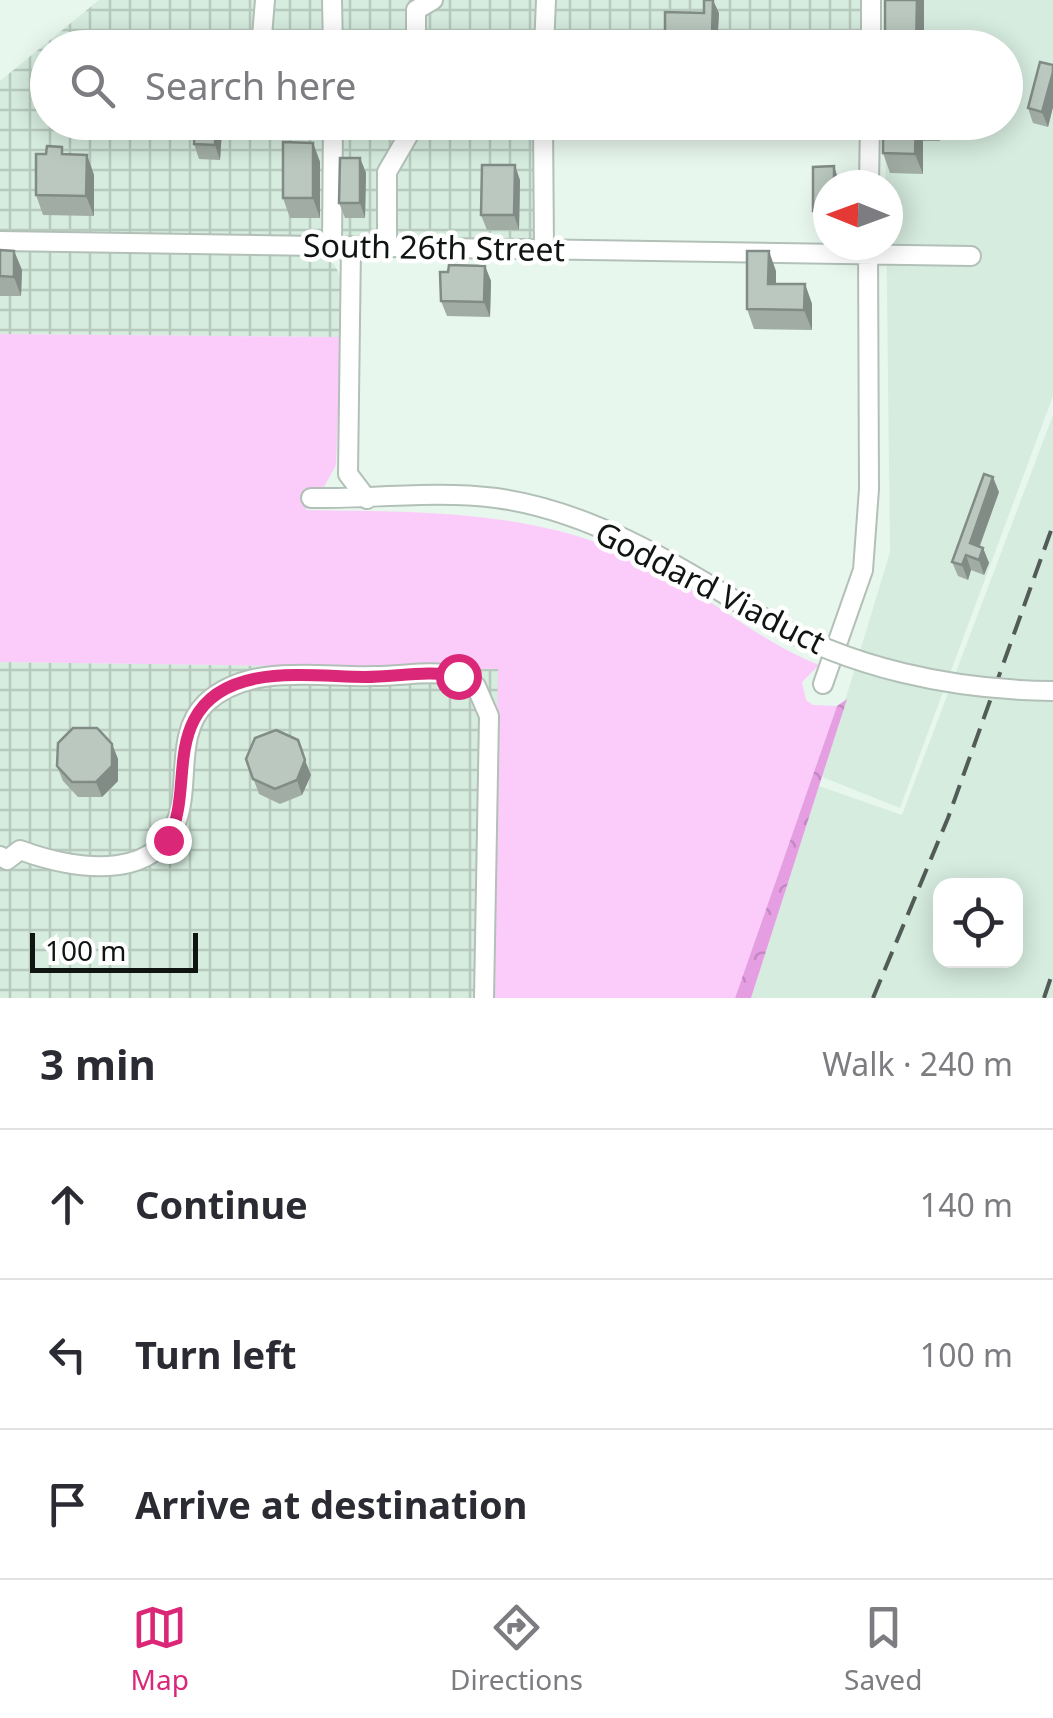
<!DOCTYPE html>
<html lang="en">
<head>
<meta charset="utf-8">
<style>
  :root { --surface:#fff; --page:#f7f7f7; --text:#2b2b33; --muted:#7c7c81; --line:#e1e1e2; --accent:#db2777 }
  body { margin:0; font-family:"Noto Sans",sans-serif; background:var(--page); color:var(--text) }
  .controls { position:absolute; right:30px; bottom:30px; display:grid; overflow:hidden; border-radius:20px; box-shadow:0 5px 25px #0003 }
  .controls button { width:90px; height:90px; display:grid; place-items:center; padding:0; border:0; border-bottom:2px solid var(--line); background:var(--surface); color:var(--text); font:50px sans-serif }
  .compass { position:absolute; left:813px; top:170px; width:90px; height:90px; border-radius:50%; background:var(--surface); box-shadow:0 5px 25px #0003; rotate:271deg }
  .scale { position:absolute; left:30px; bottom:25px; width:168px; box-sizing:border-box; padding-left:10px; border:5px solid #101512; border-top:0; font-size:28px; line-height:35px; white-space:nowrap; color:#101512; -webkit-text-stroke:8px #fff; paint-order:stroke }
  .stop { position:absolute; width:30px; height:30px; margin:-22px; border:8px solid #db2777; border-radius:50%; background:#fff }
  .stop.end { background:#db2777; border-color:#fff; box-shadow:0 2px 10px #0008 }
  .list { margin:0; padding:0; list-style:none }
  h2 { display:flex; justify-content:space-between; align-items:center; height:130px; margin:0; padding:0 40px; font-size:42px }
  h2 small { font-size:32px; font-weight:400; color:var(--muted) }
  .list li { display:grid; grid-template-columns:65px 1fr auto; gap:30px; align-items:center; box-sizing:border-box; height:150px; padding:0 40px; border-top:2px solid var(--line) }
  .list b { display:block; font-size:38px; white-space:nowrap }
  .list em { font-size:32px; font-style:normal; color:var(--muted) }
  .icon { flex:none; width:55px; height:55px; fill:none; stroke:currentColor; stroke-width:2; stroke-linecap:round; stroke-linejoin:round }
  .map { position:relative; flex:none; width:1053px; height:998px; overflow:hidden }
  .search { position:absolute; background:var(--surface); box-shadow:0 5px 25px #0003; left:30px; right:30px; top:30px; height:110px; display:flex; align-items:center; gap:25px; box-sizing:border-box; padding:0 35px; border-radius:55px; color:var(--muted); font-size:38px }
  .sheet { height:580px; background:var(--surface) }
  nav { display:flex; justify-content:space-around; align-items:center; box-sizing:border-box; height:140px; border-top:2px solid var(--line); background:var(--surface); font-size:28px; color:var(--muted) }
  nav a { display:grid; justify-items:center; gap:5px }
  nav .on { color:var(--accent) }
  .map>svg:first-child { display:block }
  .built { fill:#d6ecdf; fill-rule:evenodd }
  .industrial { fill:url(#industrial-grid) }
  .green { fill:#fbccf9 }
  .forest { fill:url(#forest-crowns) }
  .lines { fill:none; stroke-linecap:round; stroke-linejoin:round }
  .minor-casing { stroke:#b2c0b8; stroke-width:22 }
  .minor { stroke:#fff; stroke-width:18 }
  .rail { stroke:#525b56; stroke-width:4; stroke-dasharray:20 10; stroke-linecap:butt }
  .minor-bridge-casing { stroke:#b2c0b8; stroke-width:22; stroke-linecap:butt }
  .minor-bridge { stroke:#fff; stroke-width:18 }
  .wall { fill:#a0aca4 }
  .shaded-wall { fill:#828c86 }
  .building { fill:#bac8bf; stroke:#828c86; stroke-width:2.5 }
  .route { stroke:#db2777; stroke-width:12 }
  .labels { text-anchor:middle; stroke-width:9; stroke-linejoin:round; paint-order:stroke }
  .street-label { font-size:32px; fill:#101512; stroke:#fff }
</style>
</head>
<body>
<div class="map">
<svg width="1053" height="998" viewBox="0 0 1053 998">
  <defs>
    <pattern id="industrial-grid" width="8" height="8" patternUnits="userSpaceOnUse" patternTransform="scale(2.5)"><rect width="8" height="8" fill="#d6ecdf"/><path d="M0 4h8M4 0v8" fill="none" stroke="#b7cabe"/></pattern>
    <pattern id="forest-crowns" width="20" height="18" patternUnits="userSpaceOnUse" patternTransform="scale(2.5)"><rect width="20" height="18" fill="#e69ee3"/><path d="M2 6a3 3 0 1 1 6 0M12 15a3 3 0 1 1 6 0" fill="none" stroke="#c487c2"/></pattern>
  </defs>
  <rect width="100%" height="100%" fill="#e8f7ee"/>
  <path class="built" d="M887,0h166v396l-153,412 -78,-31 68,-225 -5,-429 121,-1v-74l-120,-1z
    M1053,415v583h-302l68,-212 83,29zM940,886h76v75h-76z"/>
  <path class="industrial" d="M99,0h764l-1,47 -814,1v74l490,1 -2,117 -3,3 -533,-10v-152z
    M0,250l318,6 16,8 8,15 -1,58 -341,-3z
    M0,662l499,7 -7,329h-492z"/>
  <path class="green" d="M0,334l341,3 -5,128 -12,22 -18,3v20c112,2 224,-1 329,48 64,30 119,81 184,107l-17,17 4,18 7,5 24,1 -102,292h-243l6,-329 -498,-7z"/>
  <path class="forest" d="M847,699l-96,299h-16l102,-292z"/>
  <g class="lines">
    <defs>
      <path id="minor" d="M332,0l1,48
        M261,48l4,-48
        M416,48v-38l17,-10
        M544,48l2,-48
        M871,48v-48
        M543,122l1,128
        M869,185l1,-63
        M0,241l971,15
        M332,246l1,-124
        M351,246l-3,228 19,25
        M387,247v-75l29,-50
        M311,498c60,1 125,-8 185,0 97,13 184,69 266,119
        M823,684l40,-114 6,-81 -1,-244
        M0,856l7,4 13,-10c56,21 148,35 161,-46 6,-34 -2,-75 25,-101 44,-41 115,-25 169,-27 28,0 56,-6 83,0l18,10 13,30 -5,282"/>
    </defs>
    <use href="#minor" class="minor-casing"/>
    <use href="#minor" class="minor"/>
    <path class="rail" d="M873,998l75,-180 105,-293
      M1044,998l9,-27"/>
    <defs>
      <path id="minor-bridge" d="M762,617c87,51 190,73 291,74"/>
    </defs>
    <use href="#minor-bridge" class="minor-bridge-casing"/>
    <use href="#minor-bridge" class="minor-bridge"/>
  </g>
  <path class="wall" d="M719,13l-2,35h-47l-5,-15z
    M1053,65v42l-5,20 -15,-4 -5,-15z
    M883,122h57v19h-17v33l-33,-1 -7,-20z
    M222,130l-2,30 -21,-1 -5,-15z
    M313,143l7,19v56h-30l-7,-20z
    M65,154l22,1 7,20v41l-51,-1 -7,-20z
    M360,158l6,15 -1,45h-20l-6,-15z
    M834,166l5,19h-11v40l-9,1 -6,-15v-44z
    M520,180l-1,50h-32l-6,-15z
    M0,250l14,1 8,19 -1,26h-21z
    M485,266l6,15 -1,36 -43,-1 -6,-15 7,-29z
    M776,271v13h29l7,20v26l-58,-1 -7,-20z
    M999,492l-19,54 3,2 6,15 -5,12 -13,-5 -3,10 -10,-4 -6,-14z
    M112,744l6,15v22l-16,16h-24l-15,-16 -6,-15z
    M246,759l65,16 -9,20 -22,9 -21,-10z"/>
  <path class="shaded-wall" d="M713,0l6,13 -2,35 -5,-14z
    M917,0h7v48h-8z
    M1053,72v35l-5,20 -6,-15z
    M216,122h3l3,8 -2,30 -5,-15z
    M916,122l7,19v33l-8,-20z
    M933,122h7v19z
    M313,143l7,19v56l-7,-20z
    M87,155l7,20v41l-8,-20z
    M360,158l6,15 -1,45 -5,-15z
    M515,165l5,15 -1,50 -5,-15z
    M834,166l5,15v4h-5z
    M14,251l8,19 -1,26 -7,-19z
    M769,251l7,20v32l-8,-19z
    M485,266l6,15 -1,36 -6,-15z
    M805,284l7,20v26l-8,-20z
    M993,477l6,15 -24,66 -5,-15z
    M983,548l6,15 -5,12 -5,-15z
    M966,555l5,15 -3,10 -6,-15z
    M112,744l6,15v22l-16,16 -6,-15z
    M305,760l6,15 -9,20 -5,-15z"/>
  <path class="building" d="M704,0h9l-1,34 -47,-1v-21l39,1z
    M885,0h32l-1,48h-31z
    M1040,62l13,3v7l-11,40 -14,-4z
    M195,122h21l-1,23 -21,-1z
    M883,122h33l-1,32 -32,-1z
    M283,142l30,1v55h-30z
    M47,146l15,1v7l25,1 -1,41 -50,-1v-41h10z
    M340,158h20v45h-21z
    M482,165h33l-1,50h-33z
    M834,166v19h-6v25l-15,1v-44z
    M0,250l14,1v26l-14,-1z
    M747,251h22l-1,33h37l-1,26 -57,-1z
    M449,265l36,1 -1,36 -43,-1 -1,-29h8z
    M984,474l9,3 -23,66 13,5 -4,12 -13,-5 -4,10 -10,-3z
    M73,728h24l15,16v22l-16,16h-24l-15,-16 1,-23z
    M276,730l22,10 7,20 -8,20 -22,9 -22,-10 -7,-20 9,-21z"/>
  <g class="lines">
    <path class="route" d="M168,840c20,-38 7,-83 26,-120 30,-59 118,-43 171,-43 31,0 63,-7 93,-1"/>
  </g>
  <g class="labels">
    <g class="street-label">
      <text transform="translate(434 248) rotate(1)" y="11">South 26th Street</text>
      <text transform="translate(710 588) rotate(27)" y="11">Goddard Viaduct</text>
    </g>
  </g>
</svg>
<div class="controls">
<button><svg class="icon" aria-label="locate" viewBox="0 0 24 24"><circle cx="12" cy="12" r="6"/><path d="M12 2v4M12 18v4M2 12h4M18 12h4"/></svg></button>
</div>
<svg class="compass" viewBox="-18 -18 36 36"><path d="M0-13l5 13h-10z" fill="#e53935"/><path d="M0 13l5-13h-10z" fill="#7c7c81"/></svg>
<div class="scale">100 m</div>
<div class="stop" style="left:458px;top:676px"></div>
<div class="stop end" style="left:168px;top:840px"></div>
<div class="search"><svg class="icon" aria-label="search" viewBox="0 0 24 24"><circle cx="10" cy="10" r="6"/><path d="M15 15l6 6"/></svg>Search here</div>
</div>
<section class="sheet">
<h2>3 min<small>Walk · 240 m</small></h2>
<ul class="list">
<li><svg class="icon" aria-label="ahead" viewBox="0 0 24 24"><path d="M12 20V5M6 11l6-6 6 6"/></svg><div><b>Continue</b></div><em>140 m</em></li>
<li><svg class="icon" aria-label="left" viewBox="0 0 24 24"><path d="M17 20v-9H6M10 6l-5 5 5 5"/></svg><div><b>Turn left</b></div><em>100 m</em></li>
<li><svg class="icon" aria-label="arrive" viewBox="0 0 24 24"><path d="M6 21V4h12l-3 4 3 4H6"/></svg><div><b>Arrive at destination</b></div></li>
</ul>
</section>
<nav>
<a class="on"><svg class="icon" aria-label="map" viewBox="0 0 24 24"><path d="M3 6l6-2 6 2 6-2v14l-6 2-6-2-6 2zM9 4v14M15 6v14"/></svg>Map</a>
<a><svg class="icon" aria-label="directions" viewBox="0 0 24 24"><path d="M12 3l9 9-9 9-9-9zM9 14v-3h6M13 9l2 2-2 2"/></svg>Directions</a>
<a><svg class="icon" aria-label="saved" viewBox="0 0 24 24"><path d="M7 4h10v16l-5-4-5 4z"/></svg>Saved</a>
</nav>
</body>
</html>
